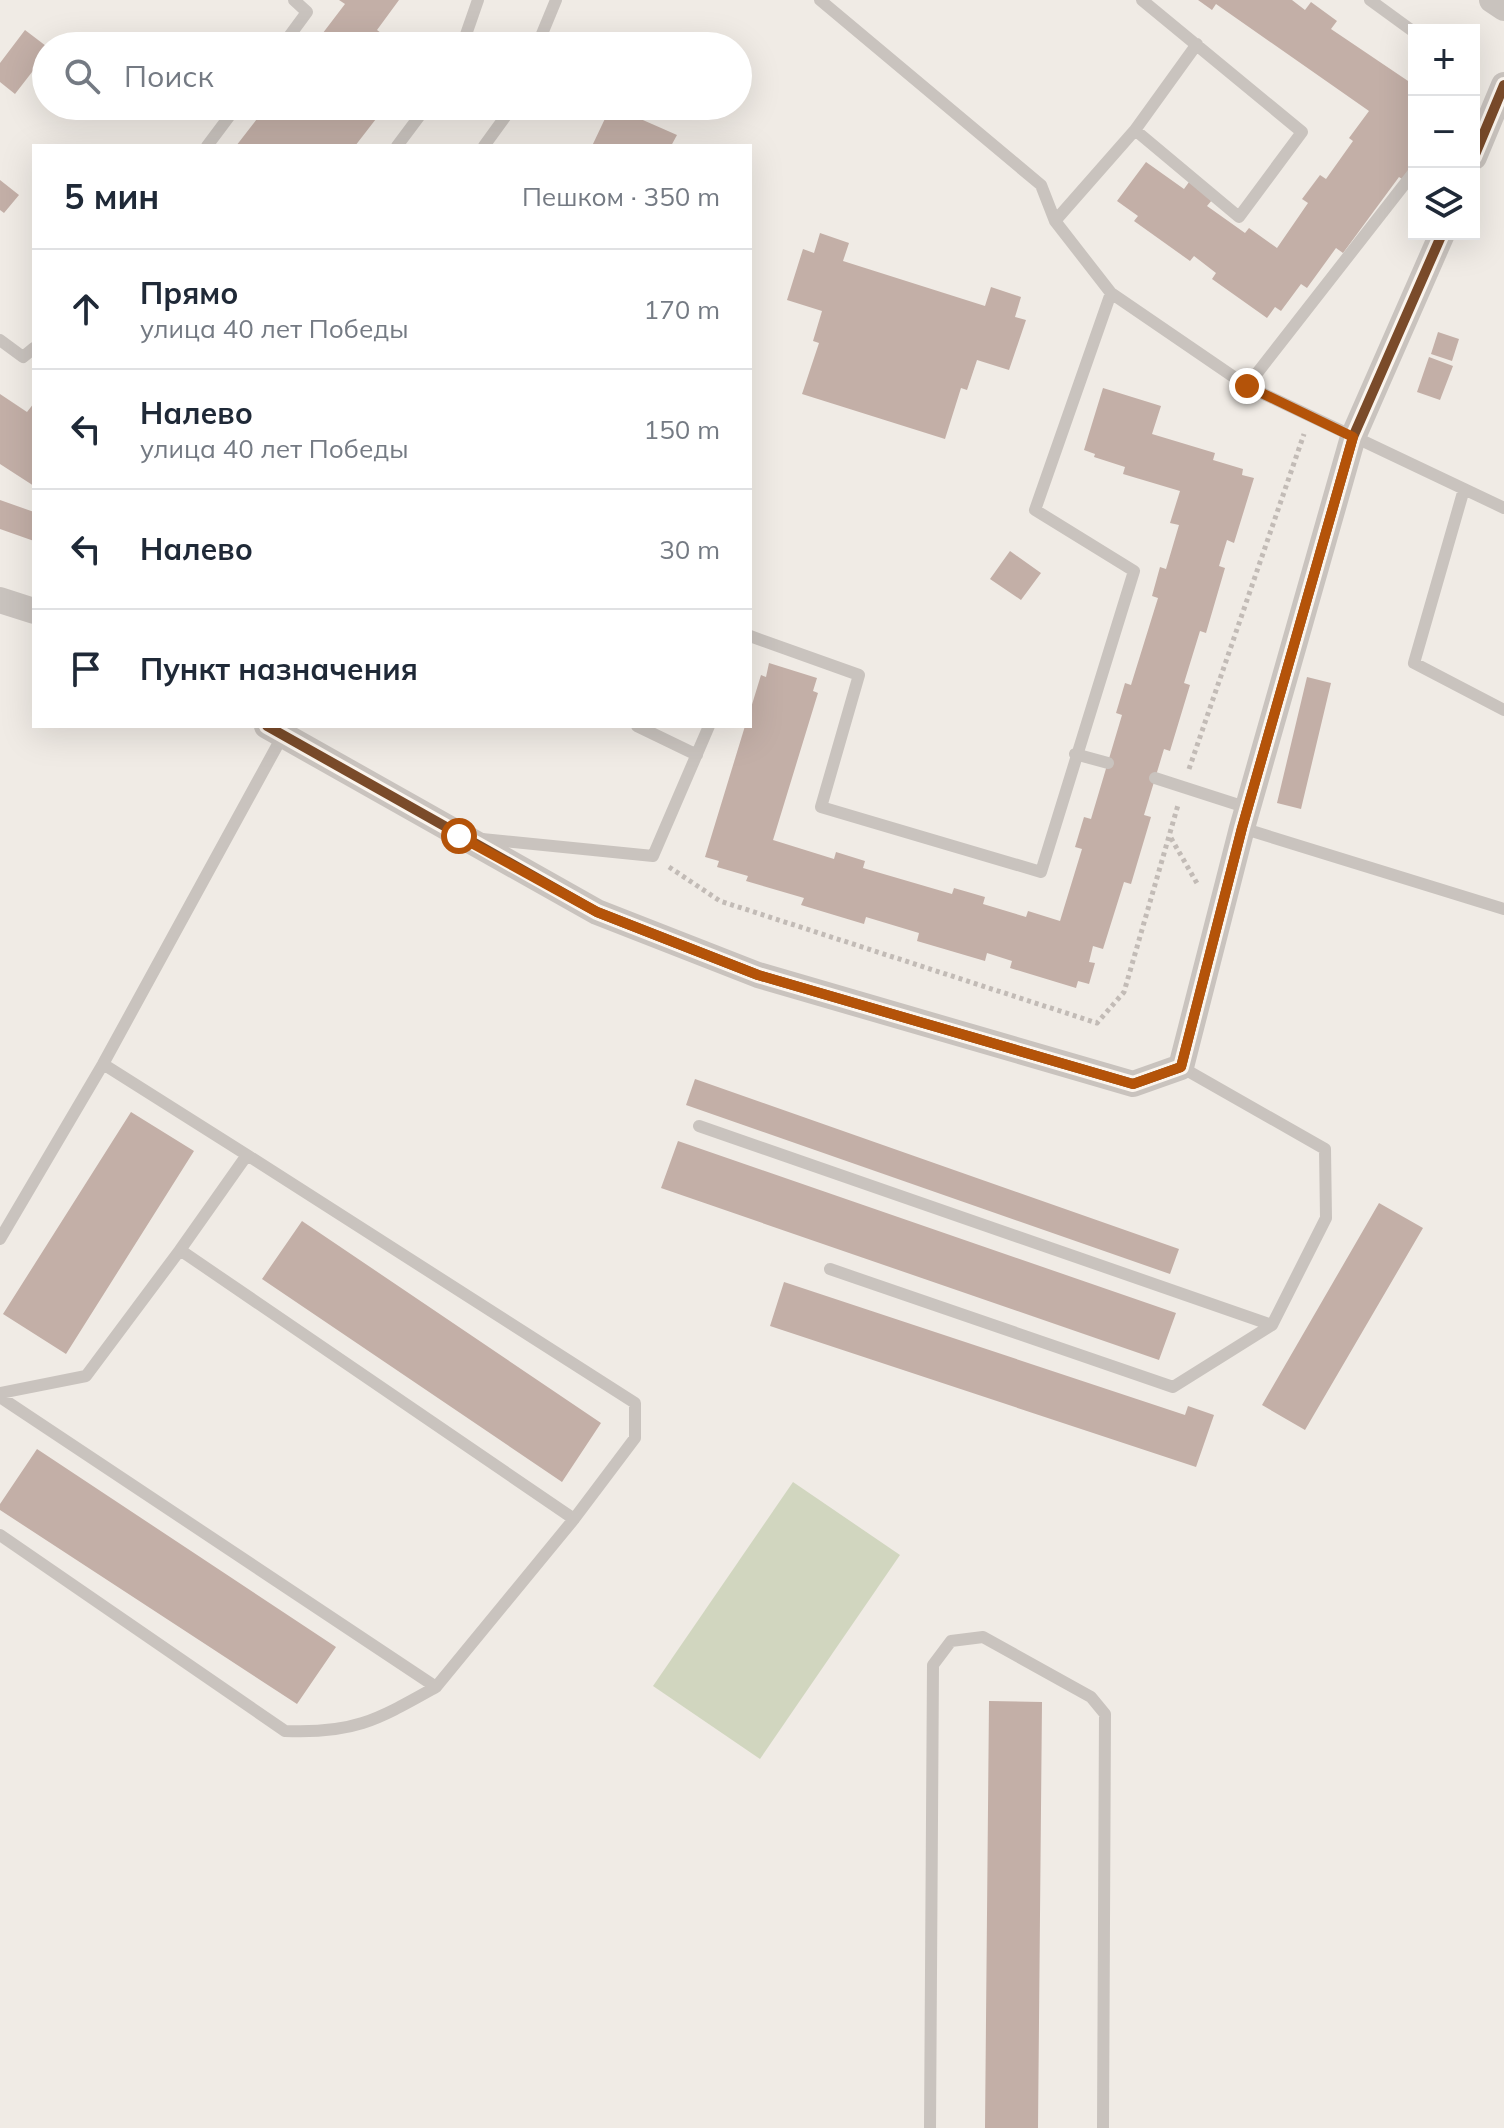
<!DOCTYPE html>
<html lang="ru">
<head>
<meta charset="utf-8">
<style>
  :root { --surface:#fff; --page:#f2f2f3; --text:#1f2937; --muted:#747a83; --line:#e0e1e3 }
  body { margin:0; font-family:Mulish,sans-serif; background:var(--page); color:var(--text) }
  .controls { position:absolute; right:24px; top:24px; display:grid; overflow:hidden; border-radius:0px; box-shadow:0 8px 32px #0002 }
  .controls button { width:72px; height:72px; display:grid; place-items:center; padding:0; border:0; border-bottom:2px solid var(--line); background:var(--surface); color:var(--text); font:40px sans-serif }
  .stop { position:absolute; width:24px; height:24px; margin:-18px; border:6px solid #b45309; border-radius:50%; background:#fff }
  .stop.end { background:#b45309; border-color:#fff; box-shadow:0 2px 8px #0008 }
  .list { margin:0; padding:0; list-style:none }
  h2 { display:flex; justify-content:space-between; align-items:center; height:104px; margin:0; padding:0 32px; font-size:34px }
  h2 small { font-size:26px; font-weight:400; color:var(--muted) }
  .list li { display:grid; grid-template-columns:52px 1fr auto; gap:24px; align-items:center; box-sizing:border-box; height:120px; padding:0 32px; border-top:2px solid var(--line) }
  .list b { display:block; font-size:30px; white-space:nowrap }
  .list p { margin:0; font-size:26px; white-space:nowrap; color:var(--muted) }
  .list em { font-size:26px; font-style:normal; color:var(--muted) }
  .icon { flex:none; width:44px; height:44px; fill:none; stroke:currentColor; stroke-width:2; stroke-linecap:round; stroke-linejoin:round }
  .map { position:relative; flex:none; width:1504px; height:2128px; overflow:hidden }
  .search { position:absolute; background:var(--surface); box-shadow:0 8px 32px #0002; left:32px; top:32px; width:720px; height:88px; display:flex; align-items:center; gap:20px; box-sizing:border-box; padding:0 28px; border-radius:44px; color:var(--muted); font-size:30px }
  .panel { position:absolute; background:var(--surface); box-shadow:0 8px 32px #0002; left:32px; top:144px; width:720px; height:584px; border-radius:0px }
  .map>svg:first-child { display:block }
  .green { fill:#d1d6bf }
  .building { fill:#c3afa7 }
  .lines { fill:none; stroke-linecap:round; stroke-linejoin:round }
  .path { stroke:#c2bbb6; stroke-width:5; stroke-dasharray:4 4; stroke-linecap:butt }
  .service { stroke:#c9c3be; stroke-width:12 }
  .minor { stroke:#c9c3be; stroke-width:26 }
  .bus-1-casing { stroke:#fbf5ee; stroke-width:16 }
  .bus-1 { stroke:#7a4b2a; stroke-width:10 }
  .route { stroke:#b45309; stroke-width:10 }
</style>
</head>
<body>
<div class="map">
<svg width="1504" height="2128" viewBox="0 0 1504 2128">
  <rect width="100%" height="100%" fill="#f0ebe5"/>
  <path class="green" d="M793,1482l107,73 -140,204 -107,-73z"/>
  <path class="building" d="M339,0h60l-22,30 21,16h-85l32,-42z
    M1198,0h94l13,10 6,-8 26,19 -6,8 83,56v78l-12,16 -3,-2 -56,76 -7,-5 -29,40 -6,-4 -20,27 -6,-4 -8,11 -55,-39 4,-6 -22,-17 -4,5 -56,-40 4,-5 -21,-15 29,-39 38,27 5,-7 23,18 -5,6 38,27 4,-5 28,20 31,-45 -6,-4 18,-24 6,4 27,-38 -4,-3 20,-27 -153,-107 -4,6z
    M25,30l21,16v8l-31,40 -15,-12v-19z
    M267,106h119l-31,40h-119z
    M611,106l66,29 -6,11h-79z
    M0,180l19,15 -15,18 -4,-3z
    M820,233l29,10 -6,18 142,45 6,-19 30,10 -6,20 11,3 -17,50 -32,-10 -10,30 -6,-2 -16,51 -143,-45 17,-51 -6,-2 9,-30 -35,-11 16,-51 11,4z
    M1438,332l21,7 -7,22 -21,-7z
    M1429,357l24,9 -13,34 -23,-8z
    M1103,388l58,18 -9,28 63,19 -2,7 30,9 -1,6 12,3 -20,65 -7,-3 -8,26 6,2 -19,65 -6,-2 -16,52 6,2 -20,66 -6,-2 -20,66 7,2 -20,67 -7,-2 -21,67 -10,-3 -4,16 6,1 -6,21 -11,-3 -2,7 -66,-20 2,-7 -25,-8 -2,8 -68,-20 2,-8 -53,-16 -2,7 -63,-19 3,-7 -58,-17 2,-5 -31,-9 2,-6 -14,-4 40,-131h5v-15l11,-36 5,2 3,-14 48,15 -4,13 5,2 -45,147 61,19 2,-7 29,9 -2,7 89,26 2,-6 31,9 -2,7 43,13 2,-6 32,10 22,-72 -7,-2 9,-30 7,2 31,-104 -6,-2 9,-30 6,2 27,-87 -6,-2 8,-29 6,2 13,-44 -9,-2 10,-32 -57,-17 2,-7 -31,-10 1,-3 -11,-4z
    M0,394l27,18 7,-9v83l-34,-22z
    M0,500l34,12v29l-34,-12z
    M1010,551l31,22 -20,27 -31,-21z
    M1307,677l24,6 -30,126 -24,-6z
    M695,1079l484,170 -9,25 -484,-169z
    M131,1112l63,39 -128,203 -63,-40z
    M678,1141l498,172 -17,47 -498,-172z
    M1379,1203l44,25 -118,202 -43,-25z
    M302,1221l299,202 -39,59 -300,-203z
    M784,1282l401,133 3,-9 26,9 -18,52 -426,-141z
    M37,1449l299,198 -39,57 -297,-194v-6z
    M989,1701l53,1 -4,426h-53z"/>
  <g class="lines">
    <path class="path" d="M1189,769l115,-335
      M1171,838l27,47
      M669,867l51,34 377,122 27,-31 54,-187"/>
    <path class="service" d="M820,0l221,185 14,36 56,72 136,93 257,122
      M1370,0l44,32
      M282,46l25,-34 -13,-12
      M462,46l16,-46
      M537,46l19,-46
      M1135,130l62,-86
      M207,146l30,-40
      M397,146l30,-40
      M484,146l29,-40
      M1055,221l80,-91 104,87 63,-85 -160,-132
      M0,340l23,17 11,-9
      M1247,386l167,-214
      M1464,489l-50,174 90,47
      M750,636l109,39 -38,132 220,65 93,-301 -99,-61 76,-217
      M637,726l60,29
      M1075,754l33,9
      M1155,778l93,30
      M1242,828l262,81
      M482,839l171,17 56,-130
      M103,1064l144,91 -67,95
      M699,1126l573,199
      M247,1155l388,248v35l-61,81
      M0,1239l103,-175 180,-329
      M830,1269l343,118 99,-62 54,-107 -1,-69 -144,-82
      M0,1393l86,-17 94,-126 394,269 -138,168 -436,-290
      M0,1535l285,196c69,3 92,-11 151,-44
      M930,2128l3,-463 18,-24 32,-4 108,60 14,17 -2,414"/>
    <path class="minor" d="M1492,0l12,8
      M1474,157l30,-72
      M0,600l34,11
      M267,726l330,186 161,63 375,109 48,-17 61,-239 111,-391 89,-203"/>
    <defs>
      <path id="bus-1" d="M1474,157l30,-72
        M267,726l330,186 161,63 375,109 48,-17 61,-239 111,-391 89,-203"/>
    </defs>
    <use href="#bus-1" class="bus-1-casing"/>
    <use href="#bus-1" class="bus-1"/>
  </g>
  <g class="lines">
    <path class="route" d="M459,836l138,76 161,63 375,109 48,-17 61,-239 111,-391 -106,-51"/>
  </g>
</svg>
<div class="controls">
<button>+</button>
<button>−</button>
<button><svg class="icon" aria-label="layers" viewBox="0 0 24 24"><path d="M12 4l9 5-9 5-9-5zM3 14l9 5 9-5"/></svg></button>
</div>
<div class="stop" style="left:459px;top:836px"></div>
<div class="stop end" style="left:1247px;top:386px"></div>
<div class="search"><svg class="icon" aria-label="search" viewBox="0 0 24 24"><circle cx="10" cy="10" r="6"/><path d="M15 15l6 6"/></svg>Поиск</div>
<section class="panel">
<h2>5 мин<small>Пешком · 350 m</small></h2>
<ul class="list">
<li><svg class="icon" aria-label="ahead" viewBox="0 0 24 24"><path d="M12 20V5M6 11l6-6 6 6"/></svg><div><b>Прямо</b><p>улица 40 лет Победы</p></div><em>170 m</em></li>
<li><svg class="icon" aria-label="left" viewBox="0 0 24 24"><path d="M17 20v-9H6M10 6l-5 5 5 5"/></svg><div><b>Налево</b><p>улица 40 лет Победы</p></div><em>150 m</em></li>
<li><svg class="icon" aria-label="left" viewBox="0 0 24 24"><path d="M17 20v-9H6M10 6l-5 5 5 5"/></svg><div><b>Налево</b></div><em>30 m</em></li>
<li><svg class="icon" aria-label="arrive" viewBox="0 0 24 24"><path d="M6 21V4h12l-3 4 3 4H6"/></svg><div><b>Пункт назначения</b></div></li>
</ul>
</section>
</div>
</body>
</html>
